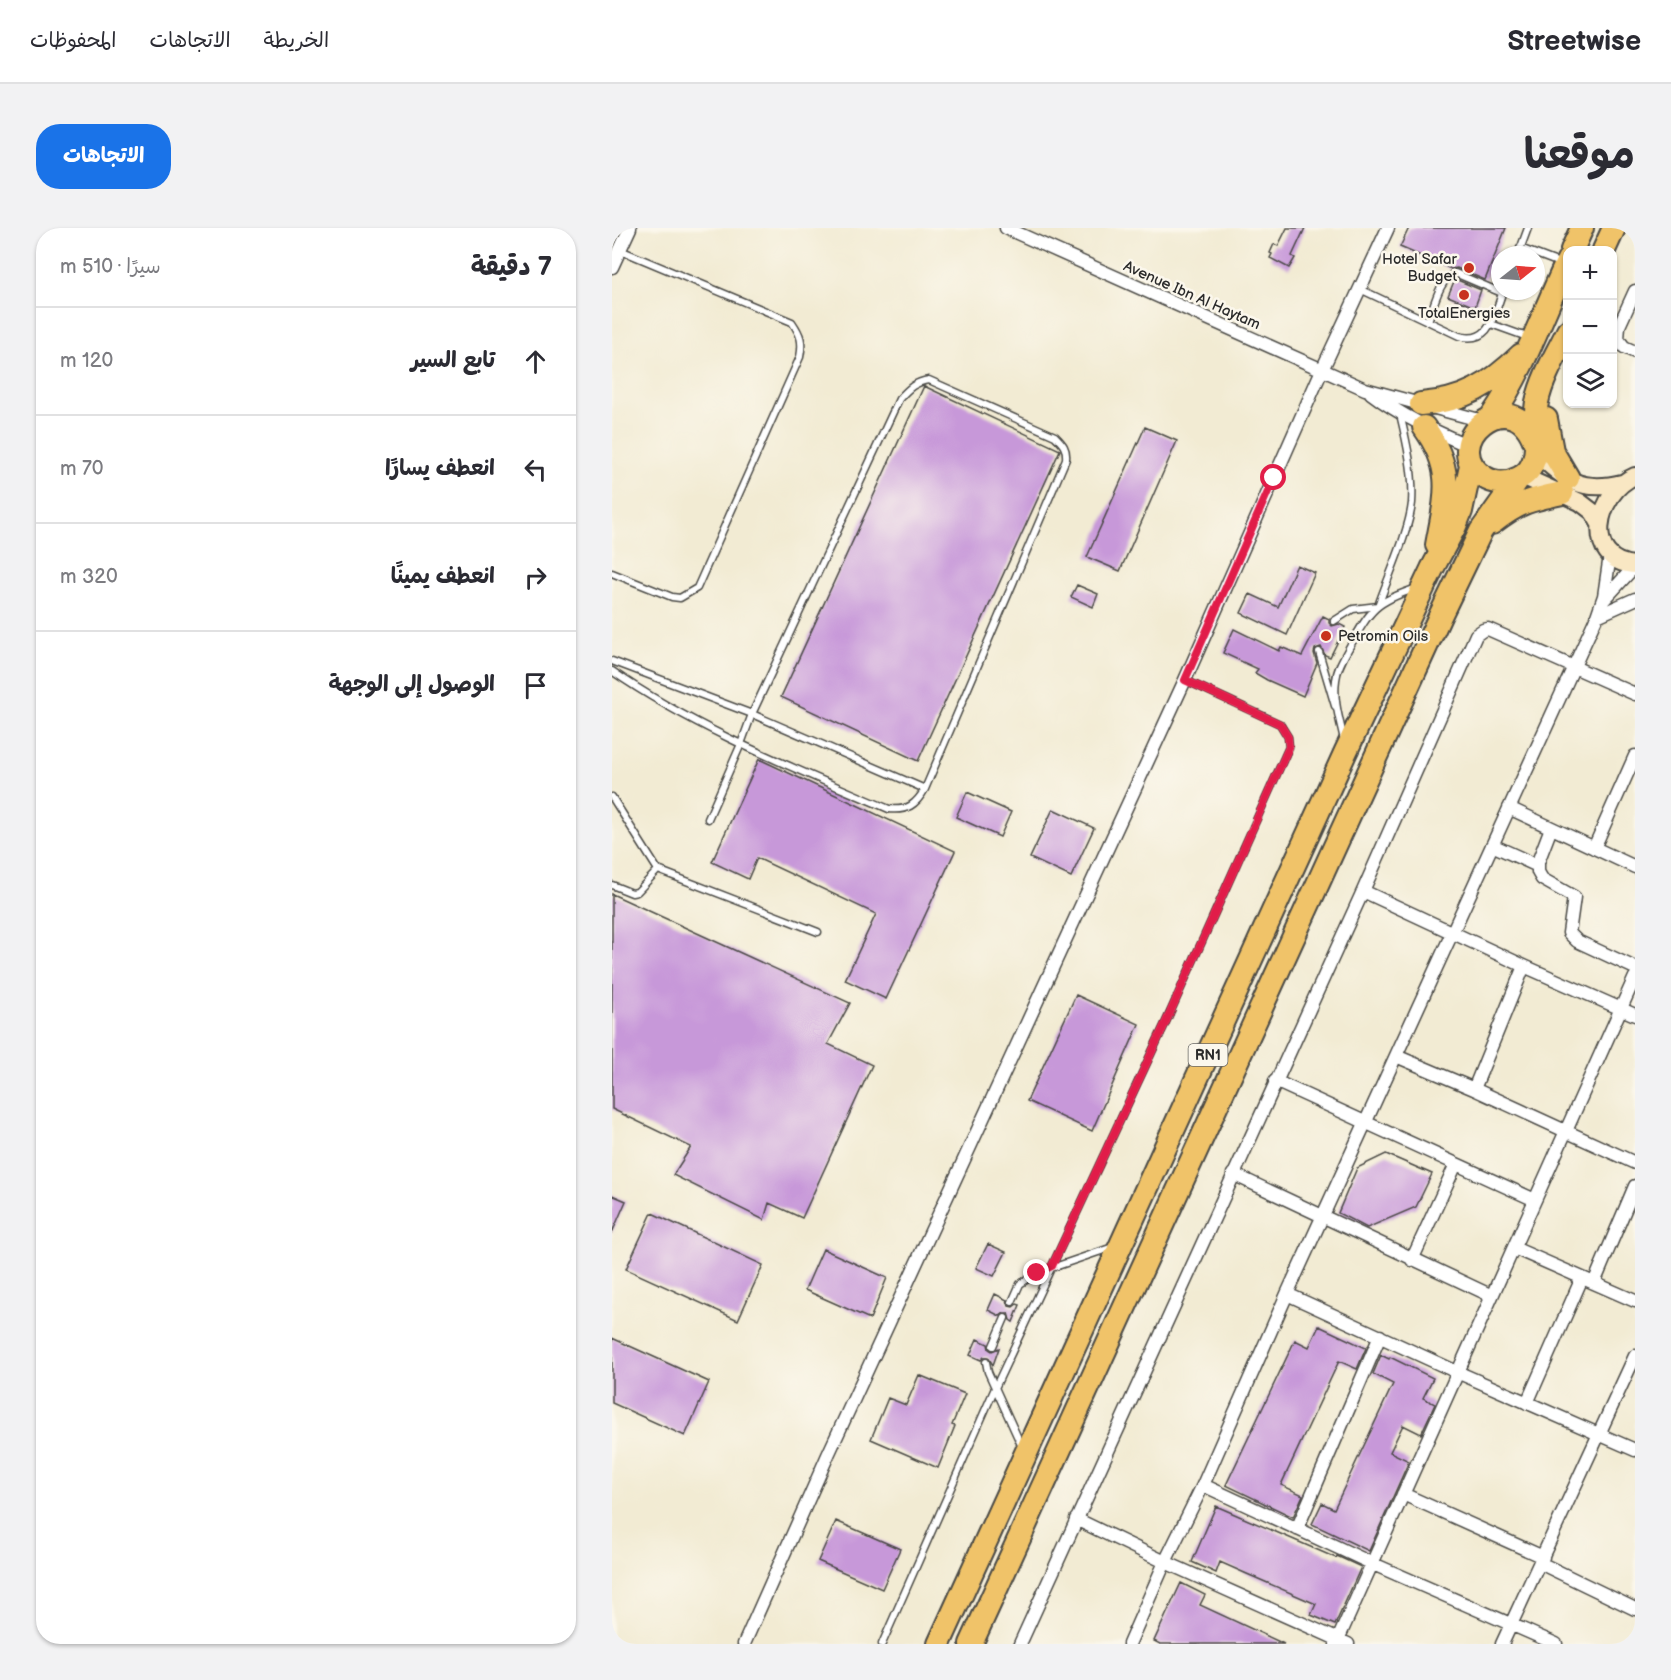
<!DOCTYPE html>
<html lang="ar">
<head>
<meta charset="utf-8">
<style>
  :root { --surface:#fff; --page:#f2f2f3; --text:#2b2b33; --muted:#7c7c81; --line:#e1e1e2; --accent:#1a73e8 }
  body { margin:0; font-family:"Balsamiq Sans","Playpen Sans Arabic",sans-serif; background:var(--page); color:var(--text); direction:rtl }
  .controls { position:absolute; right:18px; top:18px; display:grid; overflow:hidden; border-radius:12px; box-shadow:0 2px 4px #0004 }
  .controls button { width:54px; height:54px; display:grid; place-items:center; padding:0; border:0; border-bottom:2px solid var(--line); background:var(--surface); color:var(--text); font:30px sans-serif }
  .compass { position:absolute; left:879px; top:18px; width:54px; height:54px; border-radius:50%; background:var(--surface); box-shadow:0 2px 4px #0004; rotate:73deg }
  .stop { position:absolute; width:18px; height:18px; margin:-14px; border:4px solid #e11d48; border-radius:50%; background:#fff }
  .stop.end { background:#e11d48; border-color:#fff; box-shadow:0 2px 6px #0008 }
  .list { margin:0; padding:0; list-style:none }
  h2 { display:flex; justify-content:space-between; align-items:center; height:78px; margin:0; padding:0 24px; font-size:26px }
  h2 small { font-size:20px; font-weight:400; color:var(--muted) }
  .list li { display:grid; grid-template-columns:39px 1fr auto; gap:18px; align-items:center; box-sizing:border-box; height:108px; padding:0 24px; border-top:2px solid var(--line) }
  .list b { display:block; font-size:22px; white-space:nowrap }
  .list em { font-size:20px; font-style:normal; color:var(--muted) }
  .icon { flex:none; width:33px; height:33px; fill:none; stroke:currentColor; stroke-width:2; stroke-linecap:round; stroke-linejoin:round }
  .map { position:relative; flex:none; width:1023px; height:1416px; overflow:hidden; direction:ltr; border-radius:24px }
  header { display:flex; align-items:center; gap:36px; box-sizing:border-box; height:84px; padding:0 30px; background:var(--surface); border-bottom:2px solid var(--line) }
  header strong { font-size:28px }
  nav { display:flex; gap:33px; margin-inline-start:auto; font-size:21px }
  .intro { display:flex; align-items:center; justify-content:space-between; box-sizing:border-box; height:144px; padding:0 36px }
  h1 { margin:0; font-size:42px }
  .button { padding:15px 27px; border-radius:24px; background:var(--accent); color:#fff; font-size:21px; font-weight:700 }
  main { display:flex; gap:36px; padding:0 36px }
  aside { flex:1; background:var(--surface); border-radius:24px; box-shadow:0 2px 4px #0004 }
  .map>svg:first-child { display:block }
  .building { fill:#c798d9 }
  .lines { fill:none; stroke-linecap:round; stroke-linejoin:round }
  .lane-casing { stroke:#494844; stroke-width:9 }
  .street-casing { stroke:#494844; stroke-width:15 }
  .secondary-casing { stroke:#494844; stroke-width:20 }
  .highway-casing { stroke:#494844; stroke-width:26 }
  .lane { stroke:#fff; stroke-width:6 }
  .street { stroke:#fff; stroke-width:12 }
  .secondary { stroke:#f9e7c3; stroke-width:16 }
  .highway { stroke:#f0c369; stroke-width:22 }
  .route { stroke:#e11d48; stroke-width:8 }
  .poi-dot { fill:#c8321e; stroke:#fbf7ec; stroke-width:2 }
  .labels { text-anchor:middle; stroke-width:5; stroke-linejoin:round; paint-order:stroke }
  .shield { fill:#fbf7ec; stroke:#696865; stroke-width:1.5 }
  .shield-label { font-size:14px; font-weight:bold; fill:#2b2b2b }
  .poi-label { font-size:15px; fill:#2b2b2b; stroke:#fbf7ec; text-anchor:end }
  .street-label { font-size:15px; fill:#2b2b2b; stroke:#fbf7ec }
</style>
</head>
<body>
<header>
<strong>Streetwise</strong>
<nav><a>الخريطة</a><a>الاتجاهات</a><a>المحفوظات</a></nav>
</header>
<div class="intro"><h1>موقعنا</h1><a class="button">الاتجاهات</a></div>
<main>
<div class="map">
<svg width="1023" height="1416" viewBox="0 0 1023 1416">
  <rect width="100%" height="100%" fill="#fbf7ec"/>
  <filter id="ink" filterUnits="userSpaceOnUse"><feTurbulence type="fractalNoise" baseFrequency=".0167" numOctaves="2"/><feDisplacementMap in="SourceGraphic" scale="12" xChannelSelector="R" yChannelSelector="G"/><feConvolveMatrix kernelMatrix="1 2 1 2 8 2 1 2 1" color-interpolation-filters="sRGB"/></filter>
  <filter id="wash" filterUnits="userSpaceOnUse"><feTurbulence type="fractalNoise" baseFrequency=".008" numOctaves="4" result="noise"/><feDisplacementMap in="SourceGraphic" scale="24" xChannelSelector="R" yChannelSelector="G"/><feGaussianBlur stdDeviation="1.35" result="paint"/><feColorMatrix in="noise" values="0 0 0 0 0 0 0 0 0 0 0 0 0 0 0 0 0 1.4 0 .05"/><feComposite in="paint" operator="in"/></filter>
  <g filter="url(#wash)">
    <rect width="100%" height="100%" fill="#f2ebd3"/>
    <g id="blocks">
      <path class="building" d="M675,0h18l-13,28 3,2 -6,10 -19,-10 2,-4 -2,-1 4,-9 4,2z
        M797,0h97l-21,52 -28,-12 -6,1 -51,-22z
        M843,51l26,11 -6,17 -27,-11z
        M312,158l136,64 -142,311 -137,-64z
        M533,199l32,14 -57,130 -33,-14z
        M685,337l18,8 -28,62 -46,-22 9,-19 28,13z
        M465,357l21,9 -5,13 -22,-10z
        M711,388l6,3v4l3,3 7,-2 6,3 -15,30 -5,-2 -4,-8 -6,2 -1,4 3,10 -14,33 -36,-16 -12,-7 3,-4 -35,-16 11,-24 45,22 2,-4 21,9z
        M147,531l196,92 -69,148 -41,-19 31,-66 -119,-56 -9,21 -36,-17z
        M355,564l44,20 -11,25 -44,-20z
        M441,581l41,19 -23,49 -41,-19z
        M0,666l238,109 -22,41 44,21 -70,153 -33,-15 -5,17 -91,-45 18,-28 -79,-38z
        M464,767l63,29 -47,107 -65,-30z
        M774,926l46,20 -16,33 -49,21 -29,-15 19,-45z
        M0,967l14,6 -14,32z
        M40,985l111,52 -25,55 -112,-51z
        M376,1016l18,8 -12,24 -18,-8z
        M211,1021l64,29 -17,41 -65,-29z
        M383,1066l12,6 2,6 4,1 4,-3 3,1 -7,17 -3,-2 -2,-7h-4l-4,3 -12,-6z
        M707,1098l47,22 -9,21 -18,-8 -58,124 22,10 -10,22 -67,-32 69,-145 14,7z
        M0,1110l97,44 -24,54 -73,-33z
        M365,1111l11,5 1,5 3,2 7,-3 -6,17 -5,-8h-4l-3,3 -11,-5z
        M769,1127l8,4 1,-2 43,21 -10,20 12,6 -14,30 -18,-9 -13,27 19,9 -40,90 -57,-27 10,-21 12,6 59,-125 -20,-10z
        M307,1147l46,19 -13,31 3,1 -17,42 -67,-29 17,-41 18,7z
        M604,1278l120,52 1,-2 24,11 -26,58 -24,-10 5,-11 -69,-30 -27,-12 -4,11 -24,-11z
        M224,1293l64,28 -18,40 -64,-28z
        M569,1355l24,12 -5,10 84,39h-124l-6,-3z"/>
    </g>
  </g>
  <g filter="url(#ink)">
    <use href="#blocks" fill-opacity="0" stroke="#494844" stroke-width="1.5"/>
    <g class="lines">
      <defs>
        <path id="lane" d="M908,20l42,16
          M906,27l10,-27
          M748,61l99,47c32,9 35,-22 44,-45
          M816,93c6,-15 11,-42 27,-48l47,20
          M879,96l39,14
          M0,345l60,24 8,1 17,-10 103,-231c3,-15 1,-22 -8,-35l-172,-72
          M722,393l19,-12 25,-3c10,-29 31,-74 34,-103 2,-29 -5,-60 -12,-89
          M707,424l16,54
          M0,433l140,53 173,75
          M0,443c85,59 182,97 277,138 18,2 27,-4 36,-20l141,-330c1,-11 -3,-15 -11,-23l-126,-56c-14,2 -20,8 -30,19l-147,315 -11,30 -33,75
          M732,512c-4,-19 -11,-40 -8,-60 1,-12 8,-23 14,-34 21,-37 25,-44 67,-58
          M0,569l46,73 160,62
          M0,657l20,8 5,-1 21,-22
          M400,1074l8,-18 17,-11 76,-26
          M381,1118l12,-28
          M374,1134l2,10 34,75
          M270,1416l113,-256 170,-364 124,-277 -1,-10 -8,-13 -95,-44"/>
        <path id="street" d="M394,0l359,161 118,32
          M0,39l18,-39
          M1023,63l-16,35 -1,13 6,8 11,5
          M759,165c30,23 63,38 98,53
          M991,373l32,-35
          M985,388l38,-17
          M897,580l126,59
          M939,600l-13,34v10l4,7 32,18 -5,36 8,8 58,27
          M880,617l46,21
          M982,620l41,-92
          M751,663l161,75 111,49
          M784,828l78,33 161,74
          M663,853l260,119
          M862,861l50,-123
          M621,946l259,122
          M902,1020l121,53
          M800,1032l44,-96
          M982,1055l41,-97
          M675,1066l170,78 178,78
          M915,1175l55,-125
          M591,1257l168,78 185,81
          M791,1266l140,63
          M464,1291l89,43 183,82
          M685,1301l83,-193
          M928,1335l95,46
          M132,1416l84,-189 357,-775 137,-310 66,-142
          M408,1416l343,-753 113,-256 7,-5 5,-1 147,65
          M517,1416l36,-82 38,-77 84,-191 310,-678 7,-20 6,-41
          M724,1416l299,-667
          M890,1416l133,-288"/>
        <path id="secondary" d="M924,224c27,28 46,41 86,31
          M910,248l58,26 13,10 7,12
          M1023,248c-39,16 -53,86 0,89"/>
        <path id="highway" d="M960,22l10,-22
          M992,22l10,-22
          M809,176c43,-3 69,-19 100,-49
          M880,188c33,-48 51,-104 76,-156
          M934,191l6,32 16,27
          M812,199c31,43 22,69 13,118
          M923,215c-23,-66 -100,2 -51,34 10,7 24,7 35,1 27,-13 13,-52 18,-76 5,-24 20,-49 31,-71
          M880,295c27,-21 37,-23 70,-30
          M327,1416l407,-893 86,-182 23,-43 6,-15 10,-46
          M359,1416l469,-1028 41,-85 37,-52"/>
      </defs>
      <use href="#lane" class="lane-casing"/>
      <use href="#street" class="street-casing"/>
      <use href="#secondary" class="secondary-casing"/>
      <use href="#highway" class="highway-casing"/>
      <use href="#lane" class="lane"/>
      <use href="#street" class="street"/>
      <use href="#secondary" class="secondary"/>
      <use href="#highway" class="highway"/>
    </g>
  </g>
  <g class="lines" filter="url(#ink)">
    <path class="route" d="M425,1045l15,-7 113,-242 124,-277 -1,-10 -8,-13 -95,-44 89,-202"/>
  </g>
  <g class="poi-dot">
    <circle cx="857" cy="40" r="6"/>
    <circle cx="852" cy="67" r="6"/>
    <circle cx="714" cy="408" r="6"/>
  </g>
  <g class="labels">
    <rect class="shield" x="576.5" y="816" width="39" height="22" rx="4.5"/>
    <g class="shield-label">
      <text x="596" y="832">RN1</text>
    </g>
    <g class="poi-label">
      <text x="845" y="36">Hotel Safar<tspan x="845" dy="17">Budget</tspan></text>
      <text x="852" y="90" text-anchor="middle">TotalEnergies</text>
      <text x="726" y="413" text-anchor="start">Petromin Oils</text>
    </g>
    <g class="street-label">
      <text transform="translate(580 67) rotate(24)" y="5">Avenue Ibn Al Haytam</text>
    </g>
  </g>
</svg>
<div class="controls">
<button>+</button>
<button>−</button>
<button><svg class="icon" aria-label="layers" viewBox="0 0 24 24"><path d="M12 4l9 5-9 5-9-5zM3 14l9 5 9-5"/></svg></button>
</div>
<svg class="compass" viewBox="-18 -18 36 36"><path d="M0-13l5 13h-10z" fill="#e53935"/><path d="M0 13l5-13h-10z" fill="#7c7c81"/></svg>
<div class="stop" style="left:662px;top:250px"></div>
<div class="stop end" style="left:425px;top:1045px"></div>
</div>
<aside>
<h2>7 دقيقة<small>سيرًا · 510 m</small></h2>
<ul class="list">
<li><svg class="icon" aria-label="ahead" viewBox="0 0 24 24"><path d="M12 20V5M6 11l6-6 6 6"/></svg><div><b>تابع السير</b></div><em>120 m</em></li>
<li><svg class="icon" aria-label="left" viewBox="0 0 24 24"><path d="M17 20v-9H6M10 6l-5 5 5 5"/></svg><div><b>انعطف يسارًا</b></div><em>70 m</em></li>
<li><svg class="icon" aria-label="right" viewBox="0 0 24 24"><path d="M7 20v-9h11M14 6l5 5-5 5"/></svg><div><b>انعطف يمينًا</b></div><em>320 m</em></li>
<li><svg class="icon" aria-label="arrive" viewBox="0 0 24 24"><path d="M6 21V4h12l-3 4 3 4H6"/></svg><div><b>الوصول إلى الوجهة</b></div></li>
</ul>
</aside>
</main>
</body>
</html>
